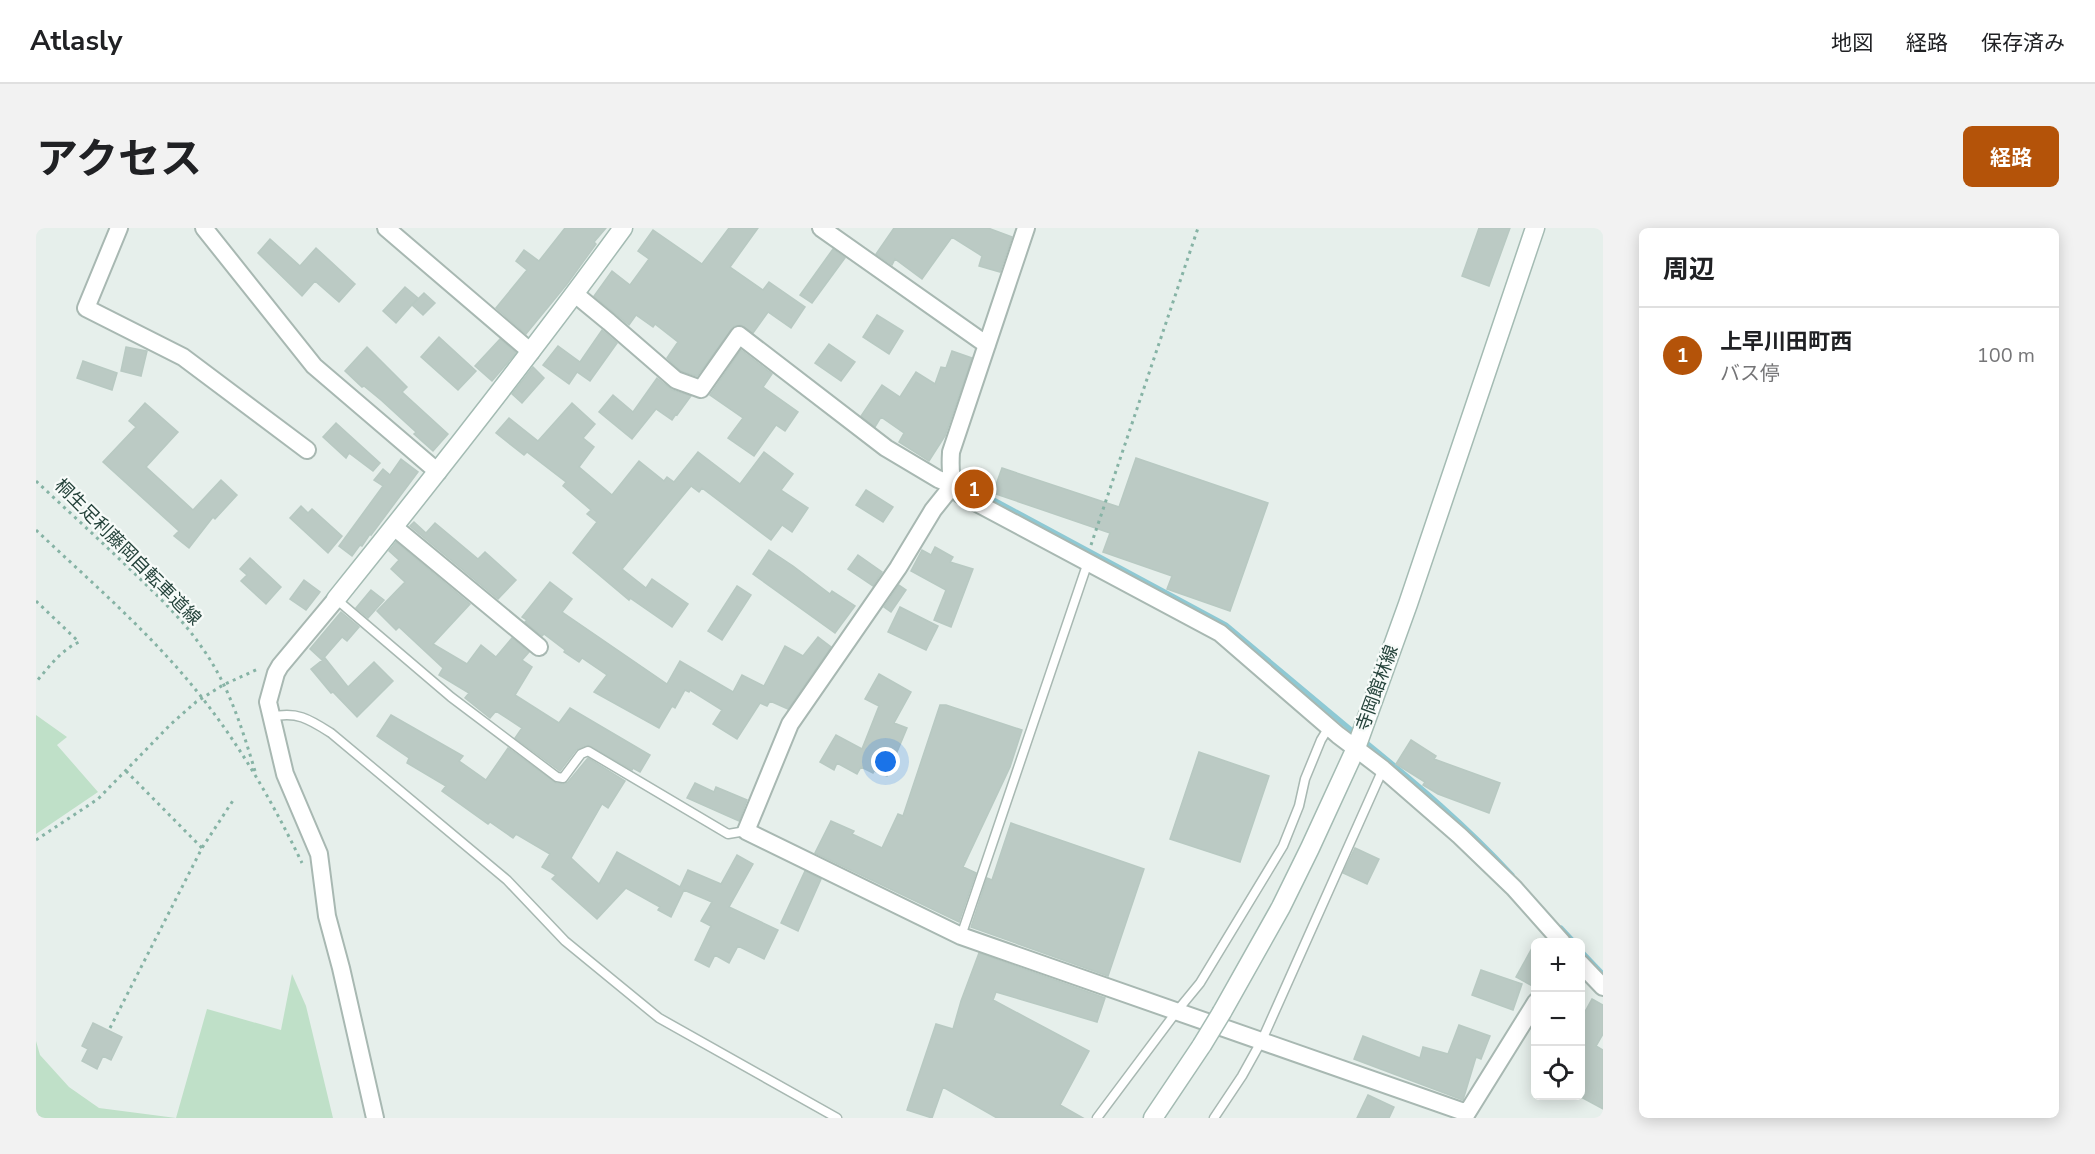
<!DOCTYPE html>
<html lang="ja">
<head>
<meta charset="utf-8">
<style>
  :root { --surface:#fff; --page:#f2f2f2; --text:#202124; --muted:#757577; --line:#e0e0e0; --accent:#b45309 }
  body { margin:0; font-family:"Nunito Sans","Noto Sans JP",sans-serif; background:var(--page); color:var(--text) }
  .controls { position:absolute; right:18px; bottom:18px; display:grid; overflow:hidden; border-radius:9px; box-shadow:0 3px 15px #0003 }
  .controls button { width:54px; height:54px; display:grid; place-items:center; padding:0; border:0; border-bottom:2px solid var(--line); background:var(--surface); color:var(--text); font:30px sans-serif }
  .you { position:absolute; left:850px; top:534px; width:21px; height:21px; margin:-15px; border:4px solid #fff; border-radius:50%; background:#1a73e8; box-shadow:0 0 0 9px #1a73e833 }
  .badge { display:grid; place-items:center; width:39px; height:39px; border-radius:50%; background:var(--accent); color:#fff; font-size:20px; font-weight:700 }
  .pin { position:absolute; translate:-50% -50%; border:3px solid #fff; box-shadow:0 2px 6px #0006 }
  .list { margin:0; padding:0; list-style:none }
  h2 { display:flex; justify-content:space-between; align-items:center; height:78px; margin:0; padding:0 24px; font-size:26px }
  h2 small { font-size:20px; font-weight:400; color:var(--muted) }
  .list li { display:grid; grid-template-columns:39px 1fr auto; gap:18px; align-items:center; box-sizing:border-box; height:96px; padding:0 24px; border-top:2px solid var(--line) }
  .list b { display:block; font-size:22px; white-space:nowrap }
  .list p { margin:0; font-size:20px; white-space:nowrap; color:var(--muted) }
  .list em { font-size:20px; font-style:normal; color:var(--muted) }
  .icon { flex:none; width:33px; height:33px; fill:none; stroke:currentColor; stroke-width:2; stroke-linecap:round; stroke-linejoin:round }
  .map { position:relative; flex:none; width:1567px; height:890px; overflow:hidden; border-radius:9px }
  header { display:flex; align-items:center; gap:36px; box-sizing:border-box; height:84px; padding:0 30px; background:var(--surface); border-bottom:2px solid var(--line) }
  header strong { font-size:28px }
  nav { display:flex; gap:33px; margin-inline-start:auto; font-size:21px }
  .intro { display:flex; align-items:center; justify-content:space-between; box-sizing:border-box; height:144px; padding:0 36px }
  h1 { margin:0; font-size:42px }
  .button { padding:15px 27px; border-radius:9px; background:var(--accent); color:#fff; font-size:21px; font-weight:700 }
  main { display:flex; gap:36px; padding:0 36px }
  aside { flex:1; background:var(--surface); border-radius:9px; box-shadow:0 3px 15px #0003 }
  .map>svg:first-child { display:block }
  .green { fill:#bfe0c8 }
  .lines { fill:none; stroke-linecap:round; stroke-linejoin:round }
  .stream { stroke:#8ec9d4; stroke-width:5 }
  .building { fill:#bbcac4; stroke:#b8c9c2; stroke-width:1.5 }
  .lane-casing { stroke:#a8b8b2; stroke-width:11 }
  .street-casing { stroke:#a8b8b2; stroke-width:20 }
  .secondary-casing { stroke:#a4bbb3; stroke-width:21 }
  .path { stroke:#86b3a5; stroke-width:3; stroke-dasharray:3 4.5; stroke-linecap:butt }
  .lane { stroke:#fff; stroke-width:8 }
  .street { stroke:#fff; stroke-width:16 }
  .secondary { stroke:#fff; stroke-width:18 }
  .secondary-bridge-casing { stroke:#a4bbb3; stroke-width:21; stroke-linecap:butt }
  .secondary-bridge { stroke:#fff; stroke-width:18 }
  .labels { text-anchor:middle; stroke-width:4.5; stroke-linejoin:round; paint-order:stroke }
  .street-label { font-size:18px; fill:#24423a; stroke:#f7fbf9 }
</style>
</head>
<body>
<header>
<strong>Atlasly</strong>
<nav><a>地図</a><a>経路</a><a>保存済み</a></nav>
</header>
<div class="intro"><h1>アクセス</h1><a class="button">経路</a></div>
<main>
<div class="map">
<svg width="1567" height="890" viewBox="0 0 1567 890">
  <rect width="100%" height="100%" fill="#e6efeb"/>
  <path class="green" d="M0,487l31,22 -10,8 41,47 -62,42z
    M256,746l14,32 27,112h-295l-2,-2v-75l4,14 29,32 30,21 77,10 31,-109 74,21z"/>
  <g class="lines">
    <path class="stream" d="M930,257l260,140 130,109
      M1327,512c52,42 104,86 149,135
      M1525,700l13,14
      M1544,722l23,24"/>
  </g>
  <path class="building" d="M529,0h41l-12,14 2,2 -29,40 -41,50 -30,-26 31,-38 -11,-9 8,-11 15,11z
    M693,0h29l-28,39 33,23 6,-8 36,25 -14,21 -23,-16 -15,21 -12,-8 -7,1 -37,50 -16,-5 -14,-13 11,-16 -23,-18 -2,3 -17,-12 -7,10 -35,-29 18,-25 18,14 19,-26 -11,-8 15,-21 49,34z
    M858,0h94l24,9 -12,35 -21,-6 3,-10 -30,-19 -30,42 -27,-20 -3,6 -16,-11z
    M1443,0h31l-21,58 -27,-10z
    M234,11l30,27 16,-18 39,36 -16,18 -24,-21 -13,15 -44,-43z
    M797,21l12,9 -33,45 -12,-8z
    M369,59l13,11 -22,25 -13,-12z
    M388,65l11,10 -12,12 -11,-10z
    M841,87l26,16 -14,23 -26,-17z
    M566,102l15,13 -27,38 -13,-9 -8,12 -26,-19 15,-19 22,16z
    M403,109l37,34 -18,19 -37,-33z
    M464,111l16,14 -24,28 -17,-15z
    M793,116l26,18 -14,19 -26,-18z
    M90,119l21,4 -6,25 -20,-5z
    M331,119l40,40 -5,5 46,42 -15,17 -19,-17 2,-2 -35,-32 -17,-14 -2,1 -17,-16z
    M705,122l31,24 -9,13 35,25 -13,19 -9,-6 -22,31 -26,-18 15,-20 -33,-23z
    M916,123l20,7 -27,78 -16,25 -30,-19 5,-9 -23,-16 -6,10 -14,-11 21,-31 18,12 16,-25 19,12 6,-17 5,1z
    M47,133l34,12 -5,17 -35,-12z
    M497,139l11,11 -22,25 -10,-9z
    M621,150l15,12 19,6 -14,19 -1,-1 -4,6 -16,-11 -24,30 -33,-27 14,-17 20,17z
    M109,175l33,29 -32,35 47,43 28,-30 16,15 -22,24 -2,-2 -24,31 -15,-12 5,-5 -76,-69 33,-35 -7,-6z
    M536,175l23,21 -12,14 11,9 -15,20 33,28 27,-34 25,20 3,-4 7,5 24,-30 42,32 24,-32 29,22 -12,16 27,18 -16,24 -10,-7 -11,15 -69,-52 -3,4 -8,-6 -69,83 24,19 6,-9 36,25 -16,23 -42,-29 -1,2 -56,-47 24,-31 -10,-8 4,-4 -28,-24 3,-4 -39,-30 -3,3 -28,-22 13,-15 29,23z
    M300,195l44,40 -7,8 -24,-18 -3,5 -23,-21z
    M1100,230l132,45 -38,108 -63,-22 5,-13 -69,-24 7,-19 -117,-40 9,-25 117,39z
    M365,231l17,13 -47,63 -1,-1 -8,12 -2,-1 -8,11 -13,-10 44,-60 -9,-6 9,-11 7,6z
    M830,262l27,17 -10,15 -27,-17z
    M265,278l7,7 4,-4 30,27 -14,17 -38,-35z
    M378,294l12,11 9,-10 43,36 7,-7 31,28 -18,19 -88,-73z
    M360,314l74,62 -37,40 34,20 14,-19 15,12 16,-19 17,14 -7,8 10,7 -17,28 44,28 11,-15 80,47 -10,17 -7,-4 -1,2 -44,-25 -12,5 -16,21 -45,-33 7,-10 -26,-17 -6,7 -25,-20 4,-5 -30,-18 4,-7 -44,-41 -3,3 -19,-19 28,-29 -14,-13 8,-9 -10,-9z
    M899,319l18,10 -3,5 23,7 -22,58 -17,-7 12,-30 -35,-19 11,-21 9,5z
    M733,322l24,16 37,28 2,-3 23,15 -20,27 -82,-59z
    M822,327l24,17 -9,14 -25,-17z
    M214,330l31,29 -15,17 -25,-23 6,-6 -7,-6z
    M268,352l16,12 -14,18 -16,-11z
    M514,354l22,17 -10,13 105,72 13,-23 53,31 9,-17 22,11 21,-40 18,10 15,-19 13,10 -43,62 -18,-8 -3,5 -7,-3 -23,36 -24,-15 9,-14 -32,-20 -1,2 -4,-2 -10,18 -3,-2 -13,22 -65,-36 13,-17 -25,-17 -3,4 -15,-10 1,-2 -21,-16 -2,2 -17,-14 2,-2 -5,-3z
    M863,357l7,5 -15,22 -7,-5z
    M701,358l14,9 -29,45 -14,-9z
    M335,362l13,10 -16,18 -12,-10z
    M864,379l38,19 -12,24 -38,-18z
    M305,384l18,15 -12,14 -5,-4 -20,23 -12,-11z
    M289,430l23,29 26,-25 19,19 -36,36 -24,-25 -2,1 -20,-24z
    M843,446l32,18 -17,31 13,5 -20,48 -13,-5 -1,2 -12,-6 -4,7 -20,-11 -3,7 -14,-8 16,-27 26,14 17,-43 -14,-7z
    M904,477h6l76,25 -12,37 -47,100 13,6 -17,49 -144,-69 16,-32 23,10 -2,3 30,14 16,-34 5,2z
    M355,487l72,41 -4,5 27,19 22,-32 48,35 7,1 5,-2 20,-24 37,23 -17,27 -6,-4 -31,54 28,26 18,-32 63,35 8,-17 33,14 16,-29 16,9 -24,43 49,23 -14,29 -26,-13 -9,17 -14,-8 -6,12 -14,-7 16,-34 -10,-5 11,-19 -28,-12 -13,27 -13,-7 2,-3 -34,-19 -29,31 -45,-40 4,-4 -14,-8 8,-13 -34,-20 -3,4 -23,-16 -2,2 -46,-33 4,-5 -39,-23 2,-5 -32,-22z
    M1375,512l25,16 -2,3 66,24 -11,30 -51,-19 -15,-9 2,-3 -29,-18z
    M1163,524l70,24 -29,86 -70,-23z
    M659,555l19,9 2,-5 31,13 -8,21 -52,-23z
    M975,595l133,46 -36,107 -137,-49 16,-49 5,2z
    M1319,620l24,11 -12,25 -24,-11z
    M769,643l16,8 -23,52 -17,-8z
    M1500,713v47l-20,-11z
    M943,725l126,45 -8,24 -101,-30 -3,8 96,51 -29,54 23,13h-86l-54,-31 -11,31 -25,-8 29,-86 17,5 8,-28z
    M1445,742l41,14 -9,26 -41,-15z
    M1556,771l11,6v29l-7,12 7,4v59l-22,-12v-78z
    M57,795l29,14 -11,23 -8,-4 -6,13 -15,-8 6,-12 -6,-3z
    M1423,797l31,11 -9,23 -5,-2 -13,43 -109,-41 9,-23 57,22 3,-11 25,7z
    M1332,867l26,12 -5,11h-32z"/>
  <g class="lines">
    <defs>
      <path id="lane" d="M300,371l115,98 106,80 6,1 18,-24 7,-3 140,83 18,-3
        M235,489c26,-6 38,2 60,16l176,147 58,61 94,77 178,100
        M925,708l127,-374
        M1061,890l80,-107 23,-28 83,-137 16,-40 6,-27 16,-39 8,-13
        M1178,890l28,-42 20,-36 121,-271"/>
      <path id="street" d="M83,0l-33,80 97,49 124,93
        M168,0l110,138 124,106
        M350,0l145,124
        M785,0l166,117
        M990,0l-75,224c-1,17 -1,29 9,42l260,139 118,102 45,34 77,67 54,52 48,54
        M539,66l34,28 67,58 25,9 38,-54 147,113 52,31 15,6 -20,25 -35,58 -108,156 -44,107 215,105 506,177 69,-111
        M358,299l145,120
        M300,371l-56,67 -4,7 -8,29 17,72 34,80 8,62 14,52 34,150
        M1544,735l23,24"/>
      <path id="secondary" d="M300,371c98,-122 195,-245 287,-371
        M1186,784l59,-105 29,-59 46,-100 52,-144 127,-376
        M1117,890l49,-73"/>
    </defs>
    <use href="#lane" class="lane-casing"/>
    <use href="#street" class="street-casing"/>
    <use href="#secondary" class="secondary-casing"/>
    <path class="path" d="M0,253c33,31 67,62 100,94 24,23 48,46 67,74 26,37 39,79 52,122
      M0,302c57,54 119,107 167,169 40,51 71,106 99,164
      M1055,317l107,-317
      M0,373l43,41c-18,8 -30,25 -43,40
      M90,543l76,77
      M0,612l62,-41 73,-75 25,-22 27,-17 35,-16
      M74,800l92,-180 32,-49"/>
    <use href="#lane" class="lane"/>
    <use href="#street" class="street"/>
    <use href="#secondary" class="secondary"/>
    <defs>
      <path id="secondary-bridge" d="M1166,817l20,-33"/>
    </defs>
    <use href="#secondary-bridge" class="secondary-bridge-casing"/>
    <use href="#secondary-bridge" class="secondary-bridge"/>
  </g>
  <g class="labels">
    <g class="street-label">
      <text transform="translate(92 324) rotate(45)" y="6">桐生足利藤岡自転車道線</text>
      <text transform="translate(1341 460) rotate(-70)" y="6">寺岡館林線</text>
    </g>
  </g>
</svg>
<div class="controls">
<button>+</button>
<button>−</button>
<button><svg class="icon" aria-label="locate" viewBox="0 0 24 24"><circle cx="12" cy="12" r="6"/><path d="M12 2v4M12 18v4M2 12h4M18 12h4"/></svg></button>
</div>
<div class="you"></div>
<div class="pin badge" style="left:938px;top:261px">1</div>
</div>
<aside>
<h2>周辺<small></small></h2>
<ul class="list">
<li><span class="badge">1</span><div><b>上早川田町西</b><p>バス停</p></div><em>100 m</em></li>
</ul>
</aside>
</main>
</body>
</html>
